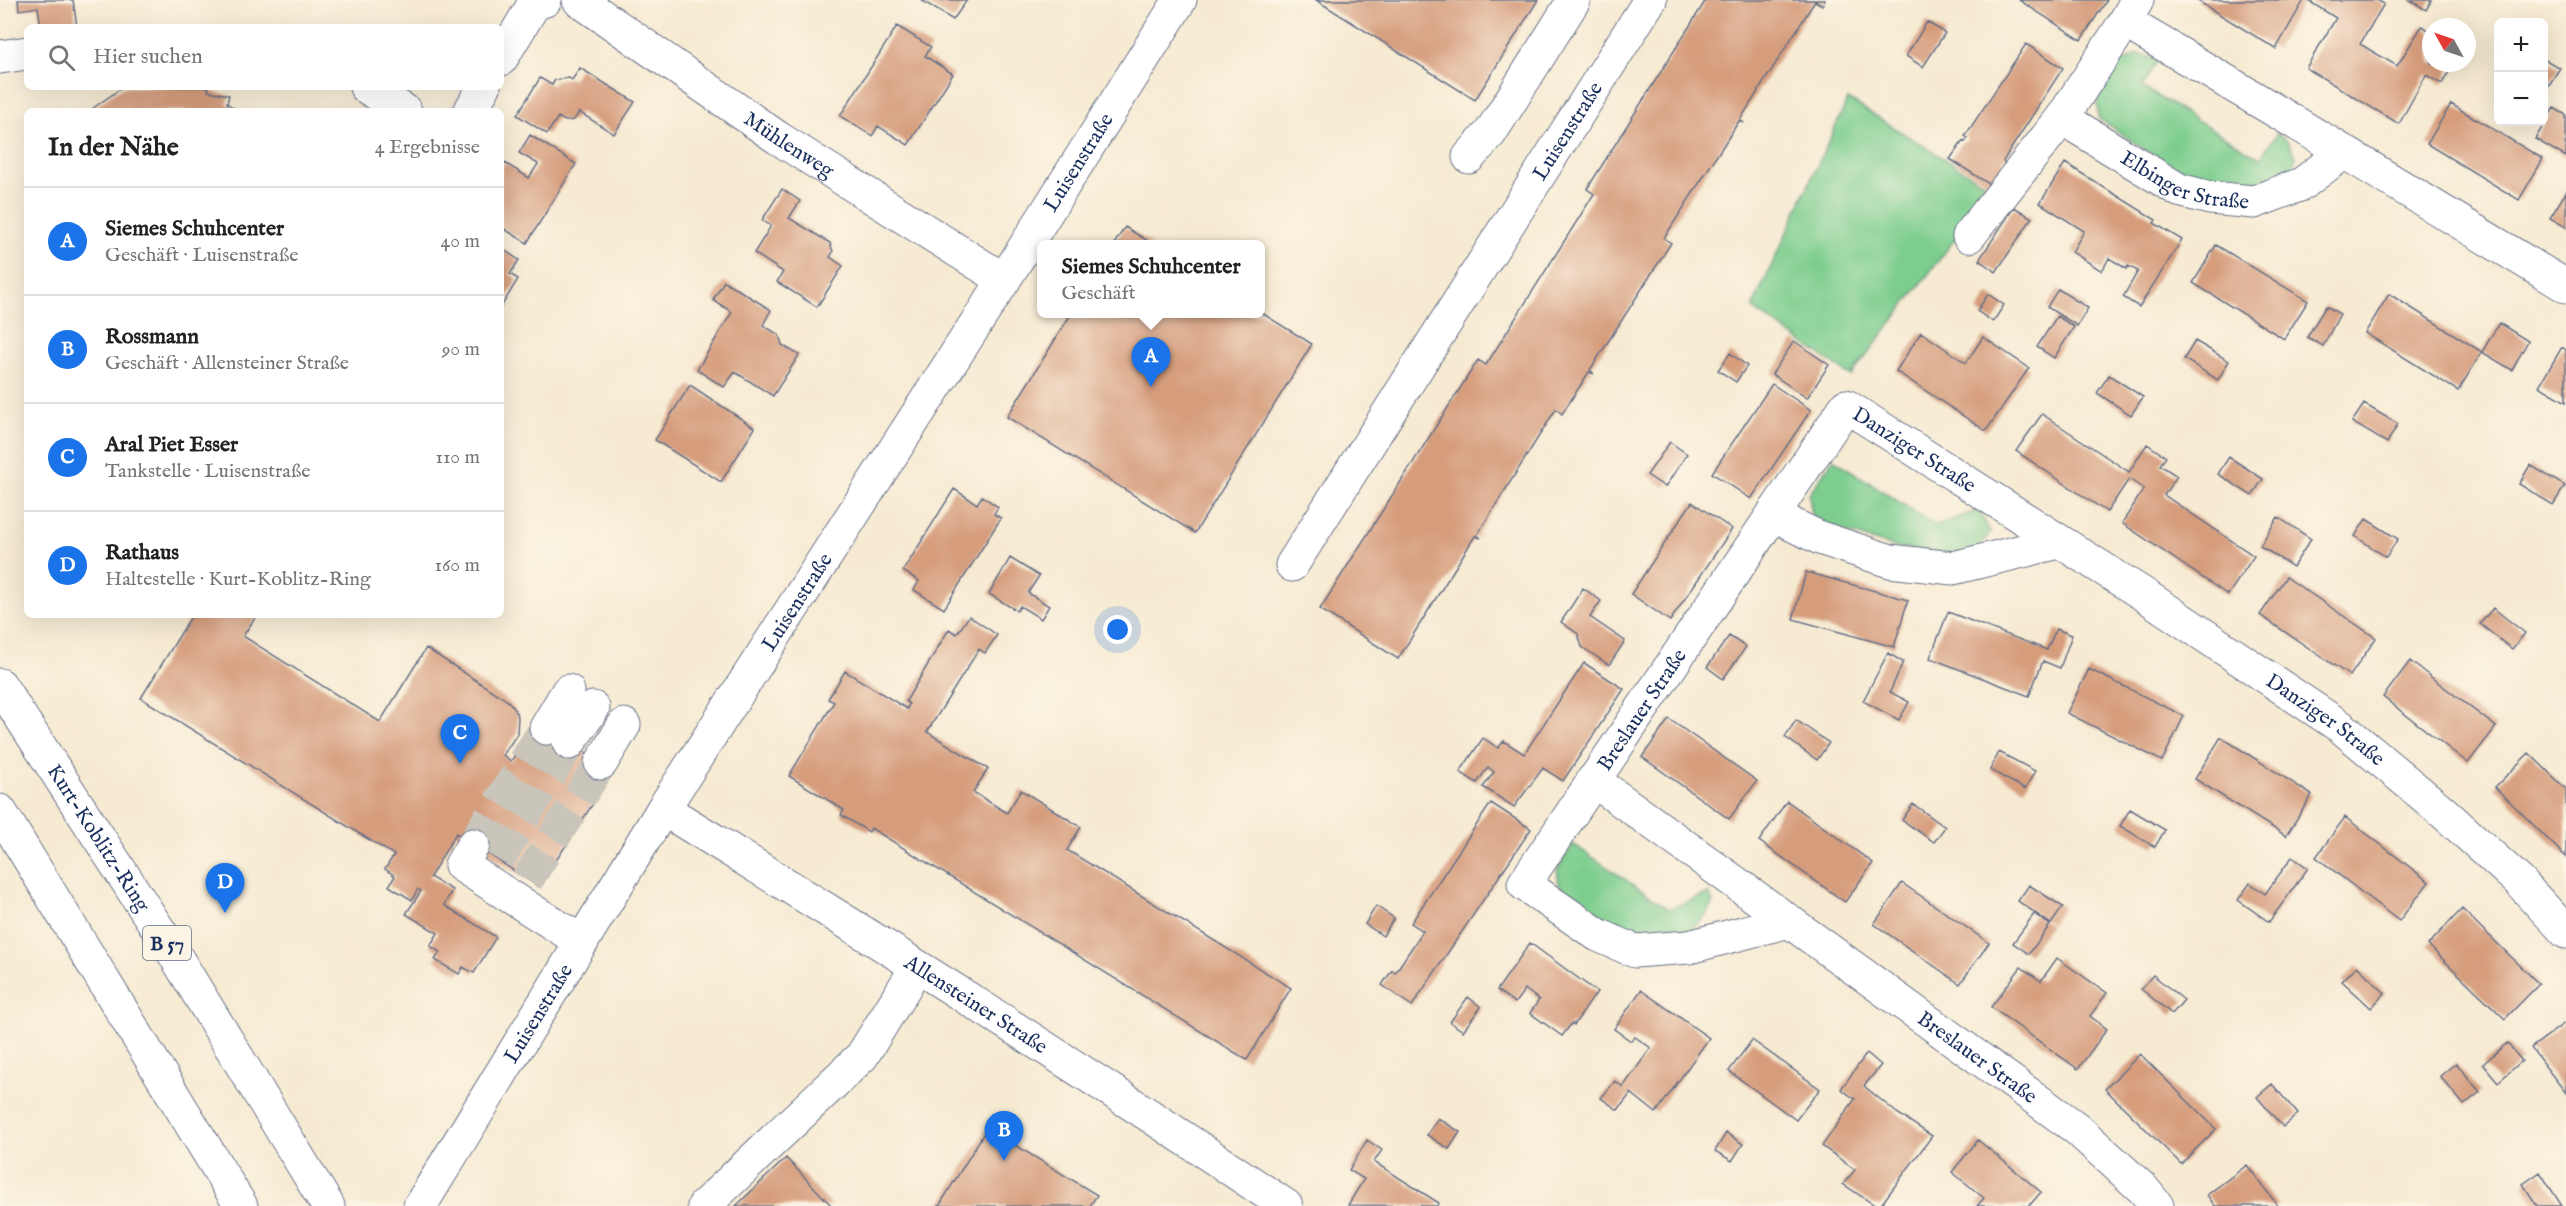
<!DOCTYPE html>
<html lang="de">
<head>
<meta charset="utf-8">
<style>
  :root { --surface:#fff; --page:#f6f6f6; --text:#222; --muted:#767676; --line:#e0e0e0; --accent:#1a73e8 }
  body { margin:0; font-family:"IM FELL English",serif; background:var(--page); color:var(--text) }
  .controls { position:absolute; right:18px; top:18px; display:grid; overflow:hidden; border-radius:9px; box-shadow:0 6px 24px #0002 }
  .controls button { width:54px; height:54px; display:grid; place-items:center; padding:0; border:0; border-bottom:2px solid var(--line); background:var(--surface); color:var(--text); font:30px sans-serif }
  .compass { position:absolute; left:2422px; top:18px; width:54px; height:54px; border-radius:50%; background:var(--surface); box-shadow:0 6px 24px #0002; rotate:310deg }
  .you { position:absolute; left:1118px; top:630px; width:21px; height:21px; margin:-15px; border:4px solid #fff; border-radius:50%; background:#1a73e8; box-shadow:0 0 0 9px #1a73e833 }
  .badge { display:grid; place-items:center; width:39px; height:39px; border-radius:50%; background:var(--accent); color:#fff; font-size:20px; font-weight:700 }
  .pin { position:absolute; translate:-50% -50px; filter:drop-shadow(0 2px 3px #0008) }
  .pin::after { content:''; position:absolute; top:32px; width:21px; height:18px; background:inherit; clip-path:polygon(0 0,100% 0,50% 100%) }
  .popup { position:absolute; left:1037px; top:240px; width:228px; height:78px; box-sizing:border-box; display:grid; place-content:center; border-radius:9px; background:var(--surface); filter:drop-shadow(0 2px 4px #0005); font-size:20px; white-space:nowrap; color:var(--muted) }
  .popup b { font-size:22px; color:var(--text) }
  .popup::after { content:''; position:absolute; left:50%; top:100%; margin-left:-12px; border:12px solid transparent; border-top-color:var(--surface) }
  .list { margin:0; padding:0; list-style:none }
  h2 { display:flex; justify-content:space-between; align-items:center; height:78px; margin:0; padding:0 24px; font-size:26px }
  h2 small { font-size:20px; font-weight:400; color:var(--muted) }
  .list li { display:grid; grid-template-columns:39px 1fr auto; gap:18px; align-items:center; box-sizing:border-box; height:108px; padding:0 24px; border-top:2px solid var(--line) }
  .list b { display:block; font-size:22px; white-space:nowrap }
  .list p { margin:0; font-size:20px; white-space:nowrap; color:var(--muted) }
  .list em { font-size:20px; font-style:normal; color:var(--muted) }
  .icon { flex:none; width:33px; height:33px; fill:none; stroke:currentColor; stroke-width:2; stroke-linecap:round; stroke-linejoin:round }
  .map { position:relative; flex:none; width:2566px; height:1206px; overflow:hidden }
  .search { position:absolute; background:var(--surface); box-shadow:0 6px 24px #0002; left:24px; top:24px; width:480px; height:66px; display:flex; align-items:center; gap:15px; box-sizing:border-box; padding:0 21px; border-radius:9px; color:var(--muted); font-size:22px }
  .panel { position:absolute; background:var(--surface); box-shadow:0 6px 24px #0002; left:24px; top:108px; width:480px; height:510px; border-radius:9px }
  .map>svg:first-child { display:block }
  .green { fill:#7ccd8e; stroke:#4c7e76; stroke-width:1.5 }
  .building { fill:#d69d7d }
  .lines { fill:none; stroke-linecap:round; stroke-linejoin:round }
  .minor-tunnel { stroke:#cac5bb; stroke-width:33; stroke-dasharray:33 16; stroke-linecap:butt }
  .minor-casing { stroke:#687087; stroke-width:35 }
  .major-casing { stroke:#687087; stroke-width:35 }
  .minor { stroke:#fff; stroke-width:33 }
  .major { stroke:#fff; stroke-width:33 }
  .labels { text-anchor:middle; stroke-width:4.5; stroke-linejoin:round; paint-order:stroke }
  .shield { fill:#fcf5e5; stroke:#5e6a86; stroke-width:1.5 }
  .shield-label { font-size:20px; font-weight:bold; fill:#1b2f5e }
  .street-label { font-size:21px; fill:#1b2f5e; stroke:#fcf5e5 }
</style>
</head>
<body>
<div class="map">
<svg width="2566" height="1206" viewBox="0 0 2566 1206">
  <rect width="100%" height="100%" fill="#fcf5e5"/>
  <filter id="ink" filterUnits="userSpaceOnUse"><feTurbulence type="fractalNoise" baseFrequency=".0167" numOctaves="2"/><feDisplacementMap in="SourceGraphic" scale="12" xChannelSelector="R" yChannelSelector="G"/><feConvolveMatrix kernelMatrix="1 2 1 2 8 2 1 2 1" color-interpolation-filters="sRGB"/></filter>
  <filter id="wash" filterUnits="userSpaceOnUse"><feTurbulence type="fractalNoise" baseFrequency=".008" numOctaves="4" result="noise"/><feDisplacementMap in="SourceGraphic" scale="24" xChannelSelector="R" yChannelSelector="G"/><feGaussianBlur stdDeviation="1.35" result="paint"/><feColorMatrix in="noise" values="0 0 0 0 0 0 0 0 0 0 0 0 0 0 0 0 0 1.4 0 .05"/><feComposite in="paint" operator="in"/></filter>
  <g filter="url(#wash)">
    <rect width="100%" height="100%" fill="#f6ead2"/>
    <path class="green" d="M2138,54l20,6 -16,27 118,71 17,-25 11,8 8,15 -4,17 -43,16 -65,-13 -86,-58 -1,-17 23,-38z
      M1848,99l145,90 -142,187 -99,-68z
      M1833,459l103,67 43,-16 11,23 -14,20 -28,2 -54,-8 -71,-22 -11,-10 -3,-20z
      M1573,844l96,65 40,-16 4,9 -8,15 -18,16 -50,6 -64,-37 -14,-17 -2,-15z"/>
    <g id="blocks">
      <path class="building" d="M18,0h55l4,27h-36l-3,-20 -19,3z
        M921,0h46l-14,20z
        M1316,0h222l-63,100z
        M1706,0h119l-3,5 -7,-4 -75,119 4,3 -5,-2 -75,117 7,5 -81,127 4,4 -5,-2 -27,42 -6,-5 -79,126 4,3 -6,-2 -77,123 -78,-50 158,-249 8,5 108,-171 -7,-5z
        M2019,0h88l-26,40z
        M2196,0h108l-28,49z
        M2307,0h70l7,4 -24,40 37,22 25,-40 9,6v31h23l-12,21 -16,-9 -27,49 -93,-56 30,-50z
        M2410,0h22l-6,10z
        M1927,22l18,11 -22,34 -17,-11z
        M897,26l34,21 -6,9 28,18 -45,71 -30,-19 -6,10 -32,-20z
        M2026,44l37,24 -60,93 5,11 -13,16 -45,-29 13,-18 2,1 3,-4 -3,-2z
        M2544,59l16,9 -11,17 -5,-3z
        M580,68l55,34 -21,32 -35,-22 -5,8 -9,1 -7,-4 -11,17 -30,-19 23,-37 12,7 3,-5 14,-2 3,2z
        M123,87h86l-1,4 21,4 -2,8 10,8h-148z
        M2451,104l92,55 -24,41 -92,-56z
        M2554,108l12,7v42l-31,-18z
        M530,135l46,29 -49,79 -26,-16v-57l4,-7 24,15 9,-14 -19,-11z
        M2065,163l91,57 -2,3 28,17 -43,67 -16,-10 15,-26 -10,-5 -1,3 -18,-11 -7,13 -30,-19 12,-21 -44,-28z
        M782,189l18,12 -11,17 41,25 3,9 -3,5 13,9 -26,41 -40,-25 6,-10 -29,-19 17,-27 -9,-6z
        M2566,192v35l-16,-9z
        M2014,207l18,11 -36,54 -17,-12z
        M1125,227l28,17h-39z
        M2216,245l92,56 -24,38 -91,-56z
        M501,248l18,12 -9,14 8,5 -17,28z
        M724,281l47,29 -8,15 16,10 3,10 17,10 -26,41 -38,-24 -11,15 -27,-17 35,-58 -19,-12z
        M2058,289l30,19 -11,18 -30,-19z
        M1988,294l16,11 -11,17 -16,-11z
        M2389,294l93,58 -24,39 -93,-58z
        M2326,306l14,8 -17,32 -16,-9z
        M1260,312l52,32 -117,189 -188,-116 64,-103h189z
        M2057,316l17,11 -20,31 -17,-11z
        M2499,323l29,18 -16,29 -30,-18z
        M1921,332l45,31 17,-26 46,31 -43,63 -90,-60z
        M1794,341l35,24 -22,33 -35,-24z
        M2195,341l34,20 -11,19 -34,-21z
        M2562,347l4,3v52l-27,-16z
        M1730,353l17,13 -11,16 -18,-12z
        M2109,375l34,22 -12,18 -34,-22z
        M1772,384l39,26 -60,89 -39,-26z
        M690,385l65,43 -34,54 -66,-42z
        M2364,404l34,20 -11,19 -35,-21z
        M2042,414l87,58 18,-28 19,13 -6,8 17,11 -13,19 90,61 -26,39 -106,-72 22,-34 -15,-10 -22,33 -91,-61z
        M1670,442l17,12 -22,33 -18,-12z
        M2229,457l34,22 -11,17 -34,-22z
        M2530,465l35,21 -12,19 -34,-21z
        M954,489l23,15 5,-8 16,11 -4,7 7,4 -57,91 -30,-19 5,-9 -16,-10z
        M1692,502l40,27 -62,92 -39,-27z
        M2278,517l33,22 -18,28 -33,-21z
        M2366,519l32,20 -12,18 -31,-21z
        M1010,558l29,18 -11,17 21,13 -8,13 -21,-13 -3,5 -28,-17z
        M1806,572l102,28 -14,47 -101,-28z
        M2286,577l90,61 -26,38 -90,-61z
        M1583,588l18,13 -11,16 35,24 -16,24 -27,-18 -4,-13 -17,-12z
        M2493,608l32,25 -13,16 -32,-25z
        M1948,612l99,38 9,-21 16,6 -12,33 -17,-7 -14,35 -99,-38z
        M192,615h65l-14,21 137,86 46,-74 82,53 6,7 4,8 -1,18 -14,21 8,6 26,-40 77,50 -75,116 -83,-54 -26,44 22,13 -8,15 52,32 -22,36 -11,-6 -4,7 -24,-14 5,-8 -10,-6 8,-13 -32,-19 15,-23 -3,-2 -6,11 -23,-14 6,-10 -10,-7 9,-14 -253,-157z
        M969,616l28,19 -12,18 -6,-4 -52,83 61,37 -15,23 34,21 14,-23 60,37 -14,23 224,138 -44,72 -376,-232 -2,4 -28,-17 3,-5 -55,-34 45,-74 -6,-3 17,-28 62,38 2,-5 -3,-3 43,-72 8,5z
        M1729,636l17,11 -23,32 -16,-12z
        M1888,653l15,9 -13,30 19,10 -10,18 -36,-19z
        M2410,661l86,66 -28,36 -85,-66z
        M1584,663l40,26 -61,92 -20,-13 -29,39 -31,-20 11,-15 -6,-5 -11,16 -17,-11 23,-34 15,10 6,-7 20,13z
        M2089,669l95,47 -22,45 -95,-48z
        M1669,719l88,62 -28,38 -87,-62z
        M1796,720l33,23 -12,17 -32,-23z
        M2221,737l91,58 -26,41 -91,-57z
        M1999,752l36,19 -10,18 -35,-19z
        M2529,753l37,36v68l-71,-70z
        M1787,801l86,62 -28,39 -86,-61z
        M1491,803l40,26 -119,177 -30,-21 10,-15 3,3 28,-42 -12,-8z
        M1913,804l32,23 -11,15 -32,-22z
        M2130,809l35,21 -10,17 -35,-21z
        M2345,817l84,65 -30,39 -83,-64z
        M2292,857l16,11 -39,54 -31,-22 12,-17 15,11z
        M1902,883l87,60 -29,41 -86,-60z
        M2029,885l34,22 -12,17 -33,-23z
        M1376,906l18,12 -11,18 -18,-12z
        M2462,909l77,75 -34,35 -77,-74z
        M2034,914l16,11 -21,29 -16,-11z
        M1530,943l67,49 -23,33 -2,-2 -10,13 -32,-23 9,-13 -14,-11 -10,14 -18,-13z
        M2057,958l50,35 -17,23 17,13 -29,40 -87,-62 30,-40 20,14z
        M2357,966l28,27 -14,15 -29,-27z
        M2153,975l31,25 -12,14 -31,-25z
        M1641,990l68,48 -53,75 -25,-20 -13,17 -17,-12 14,-17 8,6 28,-39 -16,-11 -4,4 -17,-12z
        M1468,997l13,10 -18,24 -13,-9z
        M2566,1022v71l-35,-45z
        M1752,1040l68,49 -24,31 -67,-49z
        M2507,1043l15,18 -24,21 -15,-18z
        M1867,1053l14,12 -17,21 33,27 35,23 -52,70h-4l-33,-22 12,-14 -33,-24 33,-47 -14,-10z
        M2140,1054l76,75 -35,35 -76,-75z
        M2456,1063l24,29 -16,13 -24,-29z
        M2272,1084l26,30 -15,13 -26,-30z
        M1438,1118l22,14 -11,17 -22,-14z
        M987,1128l110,67 -7,11h-151z
        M1726,1133l17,11 -11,17 -17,-10z
        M1367,1140l15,10 -8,12 65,41 -2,3 -89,-1 16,-26 -15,-9z
        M1978,1140l63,52 -12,14h-52l7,-8 -32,-26z
        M786,1158l46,48h-96z
        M2247,1165l31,41h-63l-8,-11z
        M2540,1172l22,34h-25l-14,-22z"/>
    </g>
  </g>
  <g filter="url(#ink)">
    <use href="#blocks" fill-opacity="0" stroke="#687087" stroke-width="1.5"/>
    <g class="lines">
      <path class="minor-tunnel" d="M473,845l73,-117
        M498,860l71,-117
        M527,880l74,-117"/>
      <defs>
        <g id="minor">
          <path id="s1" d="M579,0l199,138 226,142"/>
          <path id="s2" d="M2137,0l-12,22 -63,96 117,72 31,8 44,4 48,-18 41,-31"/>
          <path d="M2125,22c149,86 294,176 441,264"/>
          <path d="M0,57l27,-4"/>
          <path d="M501,59l33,-55 11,-4"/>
          <path d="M366,87l39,24"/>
          <path d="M470,111l14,-24"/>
          <path d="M1469,157l22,-25 83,-132"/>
          <path d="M1969,236l93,-118"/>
          <path d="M1774,512l19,13 27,13 70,23 63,7 106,-26"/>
          <path id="s3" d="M1292,565l358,-565"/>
          <path d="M546,728l22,-37"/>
          <path d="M569,743l24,-35"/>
          <path d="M601,763l23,-38"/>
          <path id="s4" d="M1593,780l483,348 67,61 14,17"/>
          <path id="s5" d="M663,809c210,128 419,260 623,397"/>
          <path d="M473,845l-12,20 121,77"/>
          <path id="s6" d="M1789,921l-100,26 -54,4 -37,-16 -74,-51 322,-478 297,188 198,133 101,84 78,71 46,50"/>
          <path d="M704,1206l158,-150 55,-89"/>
        </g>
        <g id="major">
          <path id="s7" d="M0,685l173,267 155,254"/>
          <path d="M0,811l241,395"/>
          <path id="s8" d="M420,1206l243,-397 341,-529 176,-280"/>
        </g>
      </defs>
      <use href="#minor" class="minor-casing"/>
      <use href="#major" class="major-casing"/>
      <use href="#minor" class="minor"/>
      <use href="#major" class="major"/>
    </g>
  </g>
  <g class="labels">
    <rect class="shield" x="143" y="926" width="48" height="34" rx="4.5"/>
    <g class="shield-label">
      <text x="167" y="950">B 57</text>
    </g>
    <g class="street-label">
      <text dy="7" stroke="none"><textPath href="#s3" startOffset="514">Luisenstraße</textPath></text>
      <text dy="7" stroke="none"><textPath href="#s1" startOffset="255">Mühlenweg</textPath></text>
      <text dy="7" stroke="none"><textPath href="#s8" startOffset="1234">Luisenstraße</textPath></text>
      <text dy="7" stroke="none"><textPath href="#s2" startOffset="280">Elbinger Straße</textPath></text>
      <text dy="7" stroke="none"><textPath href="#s6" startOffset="945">Danziger Straße</textPath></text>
      <text dy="7" stroke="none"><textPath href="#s8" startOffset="712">Luisenstraße</textPath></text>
      <text dy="7" stroke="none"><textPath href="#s6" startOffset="498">Breslauer Straße</textPath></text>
      <text dy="7" stroke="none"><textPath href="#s6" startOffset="1437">Danziger Straße</textPath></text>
      <text dy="7" stroke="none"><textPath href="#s7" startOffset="182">Kurt-Koblitz-Ring</textPath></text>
      <text dy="7" stroke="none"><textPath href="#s5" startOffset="369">Allensteiner Straße</textPath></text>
      <text dy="7" stroke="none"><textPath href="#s8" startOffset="226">Luisenstraße</textPath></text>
      <text dy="7" stroke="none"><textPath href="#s4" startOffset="474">Breslauer Straße</textPath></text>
    </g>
  </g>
</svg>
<div class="controls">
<button>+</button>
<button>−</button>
</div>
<svg class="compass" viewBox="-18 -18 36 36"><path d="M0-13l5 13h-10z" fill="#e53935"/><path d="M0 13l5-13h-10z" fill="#767676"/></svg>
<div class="you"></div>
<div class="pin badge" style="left:1151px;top:387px">A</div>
<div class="popup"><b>Siemes Schuhcenter</b>Geschäft</div>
<div class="pin badge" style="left:1004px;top:1161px">B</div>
<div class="pin badge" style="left:460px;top:764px">C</div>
<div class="pin badge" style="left:225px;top:913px">D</div>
<div class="search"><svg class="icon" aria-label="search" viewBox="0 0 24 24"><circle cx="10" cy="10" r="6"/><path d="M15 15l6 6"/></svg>Hier suchen</div>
<section class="panel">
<h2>In der Nähe<small>4 Ergebnisse</small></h2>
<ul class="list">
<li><span class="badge">A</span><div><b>Siemes Schuhcenter</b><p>Geschäft · Luisenstraße</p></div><em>40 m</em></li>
<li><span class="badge">B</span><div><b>Rossmann</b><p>Geschäft · Allensteiner Straße</p></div><em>90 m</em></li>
<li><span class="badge">C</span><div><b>Aral Piet Esser</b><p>Tankstelle · Luisenstraße</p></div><em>110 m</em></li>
<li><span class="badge">D</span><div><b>Rathaus</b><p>Haltestelle · Kurt-Koblitz-Ring</p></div><em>160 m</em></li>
</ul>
</section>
</div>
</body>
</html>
